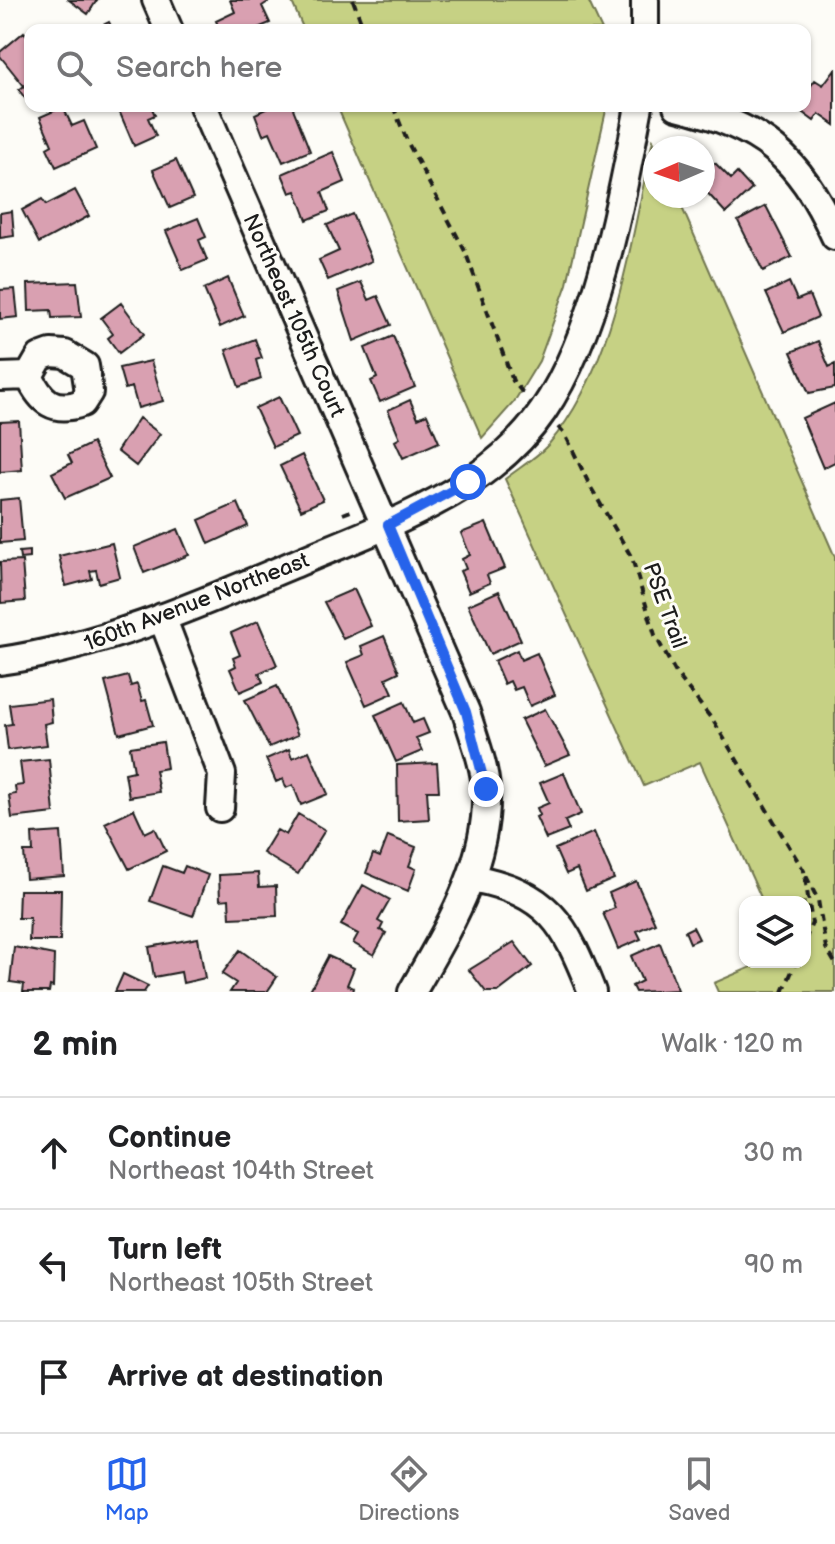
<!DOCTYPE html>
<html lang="en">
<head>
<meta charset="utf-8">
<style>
  :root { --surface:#fff; --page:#f6f6f6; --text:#202124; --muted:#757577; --line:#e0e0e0; --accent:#2563eb }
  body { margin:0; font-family:"Balsamiq Sans",sans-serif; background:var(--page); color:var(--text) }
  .controls { position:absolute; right:24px; bottom:24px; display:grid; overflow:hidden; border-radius:16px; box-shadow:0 2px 6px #0004 }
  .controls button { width:72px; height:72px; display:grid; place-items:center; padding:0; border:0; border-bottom:2px solid var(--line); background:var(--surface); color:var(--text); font:40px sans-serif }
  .compass { position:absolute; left:643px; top:136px; width:72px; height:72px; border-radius:50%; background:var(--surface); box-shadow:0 2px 6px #0004; rotate:268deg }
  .stop { position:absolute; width:24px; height:24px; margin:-18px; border:6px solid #2563eb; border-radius:50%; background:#fff }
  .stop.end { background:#2563eb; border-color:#fff; box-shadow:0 2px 8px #0008 }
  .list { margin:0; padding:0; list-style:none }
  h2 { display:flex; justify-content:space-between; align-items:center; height:104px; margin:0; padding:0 32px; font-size:34px }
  h2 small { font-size:26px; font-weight:400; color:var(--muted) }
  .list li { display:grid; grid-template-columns:52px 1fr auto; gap:24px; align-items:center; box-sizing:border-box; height:112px; padding:0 32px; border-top:2px solid var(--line) }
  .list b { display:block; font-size:30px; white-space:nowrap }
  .list p { margin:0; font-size:26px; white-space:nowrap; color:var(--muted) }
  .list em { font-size:26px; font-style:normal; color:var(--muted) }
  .icon { flex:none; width:44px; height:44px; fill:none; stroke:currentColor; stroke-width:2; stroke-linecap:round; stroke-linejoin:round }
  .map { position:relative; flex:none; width:835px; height:992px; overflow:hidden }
  .search { position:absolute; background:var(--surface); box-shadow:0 2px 6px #0004; left:24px; right:24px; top:24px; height:88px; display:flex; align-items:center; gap:20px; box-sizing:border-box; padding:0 28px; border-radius:16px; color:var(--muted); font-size:30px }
  .sheet { height:440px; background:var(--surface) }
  nav { display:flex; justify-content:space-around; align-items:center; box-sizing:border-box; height:112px; border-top:2px solid var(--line); background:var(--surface); font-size:22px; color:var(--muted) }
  nav a { display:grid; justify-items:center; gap:4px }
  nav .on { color:var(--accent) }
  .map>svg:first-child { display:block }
  .green { fill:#c6d184; stroke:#717650; stroke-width:2 }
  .building { fill:#d9a0b1; stroke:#1c1c1c; stroke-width:2 }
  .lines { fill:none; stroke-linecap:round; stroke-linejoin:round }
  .minor-casing { stroke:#1c1c1c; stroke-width:32 }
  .path { stroke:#1c1c1c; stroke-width:4; stroke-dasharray:8 6; stroke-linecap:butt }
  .minor { stroke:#fdfcf7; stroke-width:26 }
  .route { stroke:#2563eb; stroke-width:10 }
  .labels { text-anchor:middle; stroke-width:6; stroke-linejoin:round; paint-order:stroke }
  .street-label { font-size:22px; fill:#1c1c1c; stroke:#fdfcf7 }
</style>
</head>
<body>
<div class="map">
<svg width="835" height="992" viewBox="0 0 835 992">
  <rect width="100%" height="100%" fill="#fdfcf7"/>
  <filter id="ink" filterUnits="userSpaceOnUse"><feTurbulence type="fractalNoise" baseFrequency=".0125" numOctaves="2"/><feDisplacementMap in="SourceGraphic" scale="16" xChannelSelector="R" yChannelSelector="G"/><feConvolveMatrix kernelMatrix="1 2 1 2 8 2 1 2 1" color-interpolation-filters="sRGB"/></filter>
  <g filter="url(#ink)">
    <path class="green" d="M291,0h297l14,30h-298z
      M337,106h270l-40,178 -28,77 -25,41 -32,36z
      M653,140l3,8 -1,48h22l158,361v435h-117l-4,-9 49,-21h42v-60h-42l-63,-140 -56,24 -139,-307c14,-11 31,-21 43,-34 68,-78 83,-208 105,-305z"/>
    <path class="building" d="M69,0h28l-9,14z
      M230,0h41l-9,6 8,17 -17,7h-33l-4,-9 19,-9z
      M109,22l4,8h-20z
      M24,32l6,7v66l-11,-15 5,-4 -24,-30v-4z
      M835,69v56l-16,-11 -5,7 -19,-14 10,-1v-12l10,-14 8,5z
      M117,106h34l4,9 -7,3 8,18 -22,10z
      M272,106h20l18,45 -27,11 -13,-30 -7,3 -8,-21z
      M63,107l9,19 12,-5 12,28 -40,18 -9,-19 5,-3 -12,-28z
      M333,152l12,30 -23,10 7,19 -22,9 -11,-29 -6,2 -8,-19z
      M176,160l17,38 -23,10 -17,-38z
      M715,163l16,16 6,-6 15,16 -26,24 -23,-25v-13z
      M75,190l14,26 -50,27 -17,-33 20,-11 4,6z
      M766,206l26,51 -29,14 -25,-50z
      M12,211l2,25 -14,2v-25z
      M352,214l20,47 -44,19 -9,-20 20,-9 -12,-26z
      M198,218l8,19 -7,3 8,20 -24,10 -17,-39z
      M228,278l16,38 -24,11 -16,-38z
      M77,282l4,35 -29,1 -1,-8 -22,1 -1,-27z
      M361,282l8,18 9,-4 13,29 -37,16 -16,-50z
      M789,282l8,18 12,-5 9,22 -34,15 -18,-39z
      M15,289l3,28 -18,2v-29z
      M121,303l23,31 -25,19 -11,-15 5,-4 -12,-16z
      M393,336l22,51 -35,15 -9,-21 6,-3 -12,-30z
      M255,339l7,19 -6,2 5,19 -22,8 -13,-37z
      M818,341l11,26 6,-3v24l-26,5 -18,-41z
      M151,361l12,40 -25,7 -6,-21 -7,2 -6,-21z
      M279,397l18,39 -24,11 -18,-39z
      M410,400l8,18 9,-4 12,28 -36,16 -8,-17 5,-3 -12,-28z
      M835,403v59l-12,6 -21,-50z
      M139,418l21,16 -24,32 -19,-15z
      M19,421l3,49 -22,2v-50z
      M92,443l18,35 -45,20 -13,-25 20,-10 -4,-8z
      M302,455l21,45 -22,10 -21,-44z
      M19,498l4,43 -23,2v-43z
      M238,503l10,23 -39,18 -10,-24z
      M486,523l19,45 -18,7 3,8 -21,9 -9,-21 6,-2 -4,-10 8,-4 -9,-22z
      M178,529l11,26 -45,18 -10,-26z
      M112,543l8,34 -21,6 -3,-13 -6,1 2,8 -26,7 -7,-30z
      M29,551v7l-9,1 -1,-7z
      M22,561l3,40 -24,2 -1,-41z
      M354,589l17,37 -28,13 -19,-37z
      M499,591l22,49 -31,14 -22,-49z
      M258,621l19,44 -18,8 4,9 -23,10 -10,-23 6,-3 -3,-8 7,-3 -9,-22z
      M384,636l15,36 -13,6 7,15 -27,12 -19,-43 17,-7 -3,-9z
      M517,650l4,10 16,-7 18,42 -25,11 -8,-19 -8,3 -4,-9 -6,3 -10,-23z
      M128,676l3,10 6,-2 5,17 4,-1 7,25 -34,9 -14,-52z
      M277,686l21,49 -29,12 -24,-47z
      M50,699l2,23 -8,2 3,21 -39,5 -3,-25 7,-1 -3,-20z
      M404,702l9,21 10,-4 6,14 -13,5 6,13 -26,11 -21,-47z
      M545,709l25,46 -26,11 -23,-46z
      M163,742l4,26 -12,2 4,22 -30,5 -4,-24 9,-2 -4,-24z
      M289,749l3,9 17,-7 19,43 -27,11 -8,-20 -7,3 -3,-9 -7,3 -10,-23z
      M49,759l5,54 -42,5 -3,-23 7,-1 -1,-8 8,-1 -3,-23z
      M437,763l2,28h-12l2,28 -31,2 -1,-56z
      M564,773l17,41 -16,7 4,9 -23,9 -10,-22 4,-2 -3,-7 12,-5 -9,-20z
      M134,809l11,24 10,-5 11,23 -37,18 -24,-46z
      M298,814l27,16 -27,44 -35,-21 14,-23 9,5z
      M61,832l3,44 -38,3 -2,-27h9l-1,-18z
      M594,832l20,47 -28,12 -9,-22 -11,5 -11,-25z
      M388,836l28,11 -7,19 7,3 -8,22 -42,-18 7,-19 7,3z
      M163,866l19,7 3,-7 23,9 -15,41 -43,-15z
      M258,873l1,14 17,-1 1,30 -47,2 -1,-19 -9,1 -1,-25z
      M636,881l19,42 -18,8 4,8 -23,10 -15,-36 12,-5 -6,-15z
      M363,885l27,15 -12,21 5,3 -3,6 6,3 -12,22 -21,-12 5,-9 -17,-9z
      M19,890h42l-1,51h-31l1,-23h-12z
      M693,927l6,12 -9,4 -5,-12z
      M198,938l7,40 -22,5 -2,-11 -27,5 -5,-30z
      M514,942l18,24 -34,26h-12l-17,-22z
      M660,943l18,47 -43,2 -3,-6 10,-5 -11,-25z
      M14,947l40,8 -1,32 -3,-1 -1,6h-26l1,-8 -14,-2z
      M240,950l37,27 -10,15h-37l6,-9 -14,-9z
      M328,956l26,12 -7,17 7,3 -1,4h-44z
      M123,974l25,12 -4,6h-29z"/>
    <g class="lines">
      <defs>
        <path id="minor" d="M156,0l13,30
          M645,30v-30
          M203,106l263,606c7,24 19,53 20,78 3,74 -39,140 -74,202
          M677,106c85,21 121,49 158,130
          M51,353l14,1 20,12 4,26 -7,11c-28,10 -41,-1 -53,-27l11,-19z
          M0,377l29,-1
          M162,617l60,157 -2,34
          M0,661c105,-15 202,-58 299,-99 57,-24 118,-46 170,-80 28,-19 55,-43 74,-71 55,-81 78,-209 96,-305
          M472,878c77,15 93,45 120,114"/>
      </defs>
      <use href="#minor" class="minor-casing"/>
      <path class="path" d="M353,0l11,30
        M393,106l15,37 57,108 48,130 10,12
        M558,427l8,9 24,50 42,72 23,77 21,38 38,49 90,149 8,52 -7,17
        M343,514l8,-3
        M806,876l12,24 8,48 9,15
        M783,992l13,-30"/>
      <use href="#minor" class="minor"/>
    </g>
  </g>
  <g class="lines" filter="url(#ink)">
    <path class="route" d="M468,482l-80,43 78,187 20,77"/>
  </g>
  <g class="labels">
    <g class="street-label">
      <text transform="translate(295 315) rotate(66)" y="8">Northeast 105th Court</text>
      <text transform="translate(196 601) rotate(-21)" y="8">160th Avenue Northeast</text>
      <text transform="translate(666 605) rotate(70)" y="8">PSE Trail</text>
    </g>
  </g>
</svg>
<div class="controls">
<button><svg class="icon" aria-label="layers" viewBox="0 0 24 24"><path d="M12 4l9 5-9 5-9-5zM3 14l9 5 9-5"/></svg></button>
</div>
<svg class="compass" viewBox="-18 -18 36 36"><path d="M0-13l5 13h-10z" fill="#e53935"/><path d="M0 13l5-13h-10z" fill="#757577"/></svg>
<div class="stop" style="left:468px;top:482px"></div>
<div class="stop end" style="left:486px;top:789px"></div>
<div class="search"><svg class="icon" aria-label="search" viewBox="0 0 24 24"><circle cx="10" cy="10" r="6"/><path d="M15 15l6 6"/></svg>Search here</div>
</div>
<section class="sheet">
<h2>2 min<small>Walk · 120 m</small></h2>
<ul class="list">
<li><svg class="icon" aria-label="ahead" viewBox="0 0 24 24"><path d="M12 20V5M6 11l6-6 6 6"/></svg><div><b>Continue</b><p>Northeast 104th Street</p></div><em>30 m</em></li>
<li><svg class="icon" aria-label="left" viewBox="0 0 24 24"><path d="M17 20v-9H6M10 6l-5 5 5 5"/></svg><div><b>Turn left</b><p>Northeast 105th Street</p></div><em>90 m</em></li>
<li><svg class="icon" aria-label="arrive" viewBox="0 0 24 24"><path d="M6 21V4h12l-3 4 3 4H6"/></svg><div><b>Arrive at destination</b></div></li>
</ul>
</section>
<nav>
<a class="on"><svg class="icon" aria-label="map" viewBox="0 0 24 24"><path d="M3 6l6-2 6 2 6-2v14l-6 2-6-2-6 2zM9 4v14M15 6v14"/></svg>Map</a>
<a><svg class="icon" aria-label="directions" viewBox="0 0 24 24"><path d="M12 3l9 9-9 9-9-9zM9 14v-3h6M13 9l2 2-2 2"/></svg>Directions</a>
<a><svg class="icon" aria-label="saved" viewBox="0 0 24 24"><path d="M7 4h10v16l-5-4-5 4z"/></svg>Saved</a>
</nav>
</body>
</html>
